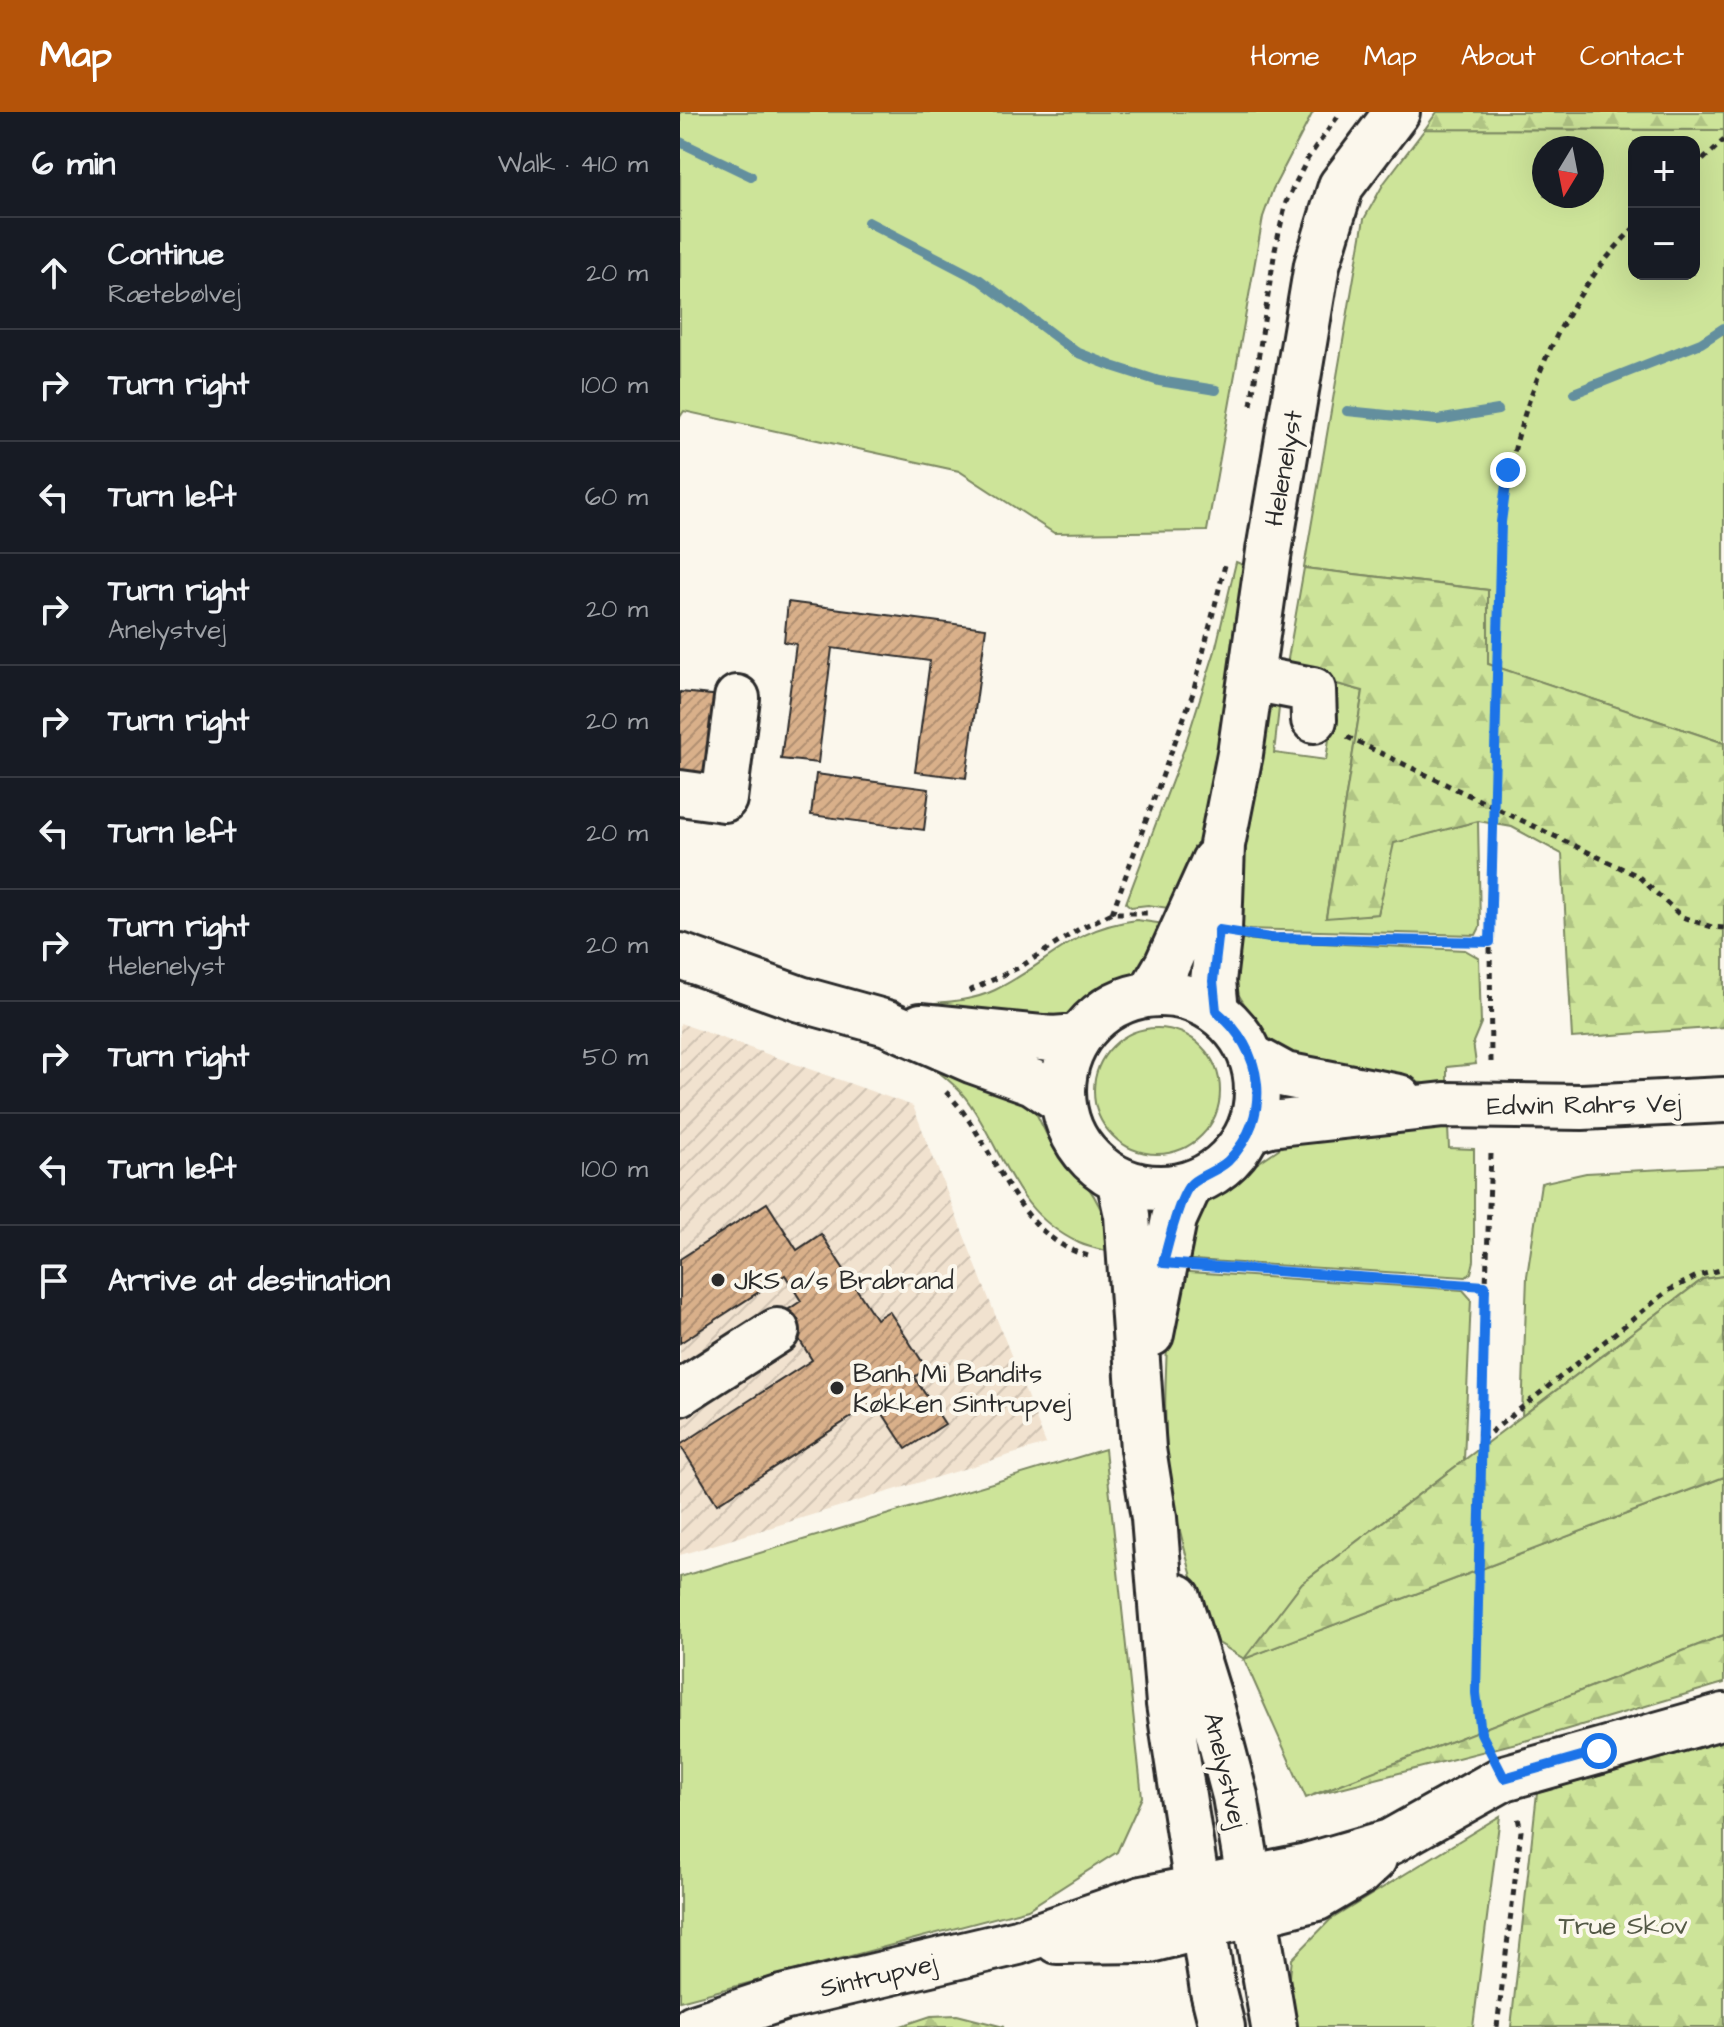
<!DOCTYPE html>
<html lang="en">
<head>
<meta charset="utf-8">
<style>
  :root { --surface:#171b24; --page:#20242c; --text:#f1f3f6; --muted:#9ea1a6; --line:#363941; --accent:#b45309 }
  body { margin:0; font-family:"Architects Daughter",sans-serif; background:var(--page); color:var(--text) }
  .controls { position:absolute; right:24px; top:24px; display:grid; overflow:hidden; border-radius:16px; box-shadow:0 8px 32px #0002 }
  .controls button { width:72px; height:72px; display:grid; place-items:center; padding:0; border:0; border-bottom:2px solid var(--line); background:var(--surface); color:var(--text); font:40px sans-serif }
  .compass { position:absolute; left:852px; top:24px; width:72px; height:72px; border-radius:50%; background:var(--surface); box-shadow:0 8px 32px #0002; rotate:190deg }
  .stop { position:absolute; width:24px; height:24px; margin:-18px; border:6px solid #1a73e8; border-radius:50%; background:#fff }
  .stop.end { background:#1a73e8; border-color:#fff; box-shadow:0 2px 8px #0008 }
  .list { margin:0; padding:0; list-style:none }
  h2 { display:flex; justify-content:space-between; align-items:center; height:104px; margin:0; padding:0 32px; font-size:34px }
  h2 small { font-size:26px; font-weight:400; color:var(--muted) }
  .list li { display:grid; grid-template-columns:52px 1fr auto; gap:24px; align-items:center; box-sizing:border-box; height:112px; padding:0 32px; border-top:2px solid var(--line) }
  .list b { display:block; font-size:30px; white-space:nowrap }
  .list p { margin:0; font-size:26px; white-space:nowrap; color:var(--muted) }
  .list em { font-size:26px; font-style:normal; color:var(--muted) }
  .icon { flex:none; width:44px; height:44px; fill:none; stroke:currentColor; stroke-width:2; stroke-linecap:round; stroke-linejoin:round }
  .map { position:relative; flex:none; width:1044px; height:1915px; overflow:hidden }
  header { display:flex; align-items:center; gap:48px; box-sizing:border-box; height:112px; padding:0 40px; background:var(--accent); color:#fff }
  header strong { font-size:38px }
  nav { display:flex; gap:44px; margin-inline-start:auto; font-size:28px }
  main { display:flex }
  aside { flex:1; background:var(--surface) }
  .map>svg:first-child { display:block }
  .industrial { fill:url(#industrial-furrows) }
  .grass { fill:#cde499; stroke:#7c8862; stroke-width:2; fill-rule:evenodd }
  .forest { fill:url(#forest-firs); stroke:#7c8862; stroke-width:2 }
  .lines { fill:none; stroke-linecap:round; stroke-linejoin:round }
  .stream { stroke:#638f9e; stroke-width:10 }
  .building { fill:url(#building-hatch); stroke:#2b2b2b; stroke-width:2 }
  .minor-casing { stroke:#2b2b2b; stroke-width:50 }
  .highway-casing { stroke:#2b2b2b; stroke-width:50 }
  .path { stroke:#2b2b2b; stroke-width:5; stroke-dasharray:6 6; stroke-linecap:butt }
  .minor { stroke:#fbf7ec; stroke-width:44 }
  .highway { stroke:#fbf7ec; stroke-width:44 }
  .route { stroke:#1a73e8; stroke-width:10 }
  .poi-dot { fill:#2b2b2b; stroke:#fbf7ec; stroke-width:3 }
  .labels { text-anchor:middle; stroke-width:8; stroke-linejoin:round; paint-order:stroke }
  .street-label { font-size:26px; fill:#2b2b2b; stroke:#fbf7ec }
  .poi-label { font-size:26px; fill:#2b2b2b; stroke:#fbf7ec; text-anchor:start }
  .park-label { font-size:26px; fill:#545946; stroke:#fbf7ec }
</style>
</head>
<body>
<header>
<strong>Map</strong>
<nav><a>Home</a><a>Map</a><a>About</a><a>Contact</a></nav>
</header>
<main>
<aside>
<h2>6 min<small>Walk · 410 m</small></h2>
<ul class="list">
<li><svg class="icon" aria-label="ahead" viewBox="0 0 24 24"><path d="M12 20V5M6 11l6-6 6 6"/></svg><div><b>Continue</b><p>Rætebølvej</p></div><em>20 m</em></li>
<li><svg class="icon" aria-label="right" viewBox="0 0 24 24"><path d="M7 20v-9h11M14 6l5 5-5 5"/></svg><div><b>Turn right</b></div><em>100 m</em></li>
<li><svg class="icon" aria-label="left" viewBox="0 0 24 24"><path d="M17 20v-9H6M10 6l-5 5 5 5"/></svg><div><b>Turn left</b></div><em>60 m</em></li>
<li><svg class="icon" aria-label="right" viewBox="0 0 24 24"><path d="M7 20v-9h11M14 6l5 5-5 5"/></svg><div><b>Turn right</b><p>Anelystvej</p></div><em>20 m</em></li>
<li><svg class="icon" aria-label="right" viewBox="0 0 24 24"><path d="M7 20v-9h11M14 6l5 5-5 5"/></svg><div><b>Turn right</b></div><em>20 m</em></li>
<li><svg class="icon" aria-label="left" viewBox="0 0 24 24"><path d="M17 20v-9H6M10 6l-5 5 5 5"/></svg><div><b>Turn left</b></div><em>20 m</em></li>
<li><svg class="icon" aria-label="right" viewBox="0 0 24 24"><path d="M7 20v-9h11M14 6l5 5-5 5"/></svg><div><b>Turn right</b><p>Helenelyst</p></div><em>20 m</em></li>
<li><svg class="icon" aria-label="right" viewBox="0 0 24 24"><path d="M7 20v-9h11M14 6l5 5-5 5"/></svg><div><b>Turn right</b></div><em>50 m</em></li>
<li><svg class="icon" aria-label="left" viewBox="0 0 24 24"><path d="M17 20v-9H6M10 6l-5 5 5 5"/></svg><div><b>Turn left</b></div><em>100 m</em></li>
<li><svg class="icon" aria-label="arrive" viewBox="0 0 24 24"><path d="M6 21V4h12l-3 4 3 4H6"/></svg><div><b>Arrive at destination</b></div></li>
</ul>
</aside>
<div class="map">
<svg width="1044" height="1915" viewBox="0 0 1044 1915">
  <defs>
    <pattern id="industrial-furrows" width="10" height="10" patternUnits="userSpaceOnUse" patternTransform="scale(2)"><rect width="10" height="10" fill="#f1e2cf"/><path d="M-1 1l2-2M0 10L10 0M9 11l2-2" fill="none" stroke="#cfc2b2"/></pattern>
    <pattern id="forest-firs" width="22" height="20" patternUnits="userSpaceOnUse" patternTransform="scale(2)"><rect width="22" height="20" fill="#cde499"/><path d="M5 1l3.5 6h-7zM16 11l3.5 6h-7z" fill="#b0c484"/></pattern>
    <pattern id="building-hatch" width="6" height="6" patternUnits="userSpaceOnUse" patternTransform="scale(2)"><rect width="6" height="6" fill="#d9b08a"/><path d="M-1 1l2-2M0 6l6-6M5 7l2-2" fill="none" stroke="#b08f71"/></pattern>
  </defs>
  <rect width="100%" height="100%" fill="#fbf7ec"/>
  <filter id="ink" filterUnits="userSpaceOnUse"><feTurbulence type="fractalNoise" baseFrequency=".0125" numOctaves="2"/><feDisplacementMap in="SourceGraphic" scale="16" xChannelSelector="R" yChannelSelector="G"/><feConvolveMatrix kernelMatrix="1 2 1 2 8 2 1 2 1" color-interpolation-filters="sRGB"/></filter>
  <g filter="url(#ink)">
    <path class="industrial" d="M0,911l233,83 133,338 -366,111z"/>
    <path class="grass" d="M0,0h633l-40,77 -10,28 -56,314 -153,2 -95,-62 -275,-60 -4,6z
      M745,17l299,1v613l-236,-79v-74l-184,-22 60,-349 20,-36zM954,30h60v132h-60zM864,36h48v48h-48z
      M556,450l5,2 9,16 -33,203 -19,72 -23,54 -27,-4 -17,2 -5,-4 58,-154 31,-98z
      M657,572l26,7 -37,226 52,-3 15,-71 85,-22 2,106 -4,8 -230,-6 -13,-5 35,-225h12l-6,54 52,7z
      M457,808l34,5 -26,41 -12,9 -31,12 -35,27 -22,8 -29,-1 -100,-16c26,-3 54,-3 79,-15 55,-27 76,-62 142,-70z
      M558,827l227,11 14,8 2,65 -8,19 3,22 -29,3v18h-5l-103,-11 -69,-29 -40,-64z
      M414 979a63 63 0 1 1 126 0a63 63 0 1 1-126 0Z
      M225,936l121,48c12,17 18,37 30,55 8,13 19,23 29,33 13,13 28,52 30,69 -12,-3 -25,-5 -36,-10 -65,-31 -72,-85 -109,-139 -15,-23 -43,-40 -65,-56z
      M768,1016l1,20 25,1v112l-3,12 -5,4 -290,-18 17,-44 56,-46 53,-36z
      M1044,1054v110l-21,3 -181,137 5,-140 14,-93 45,-10z
      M494,1159l289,19 8,9 -7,161 -162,123 -56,75 478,-181v158l-418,163 -62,-139 -35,-22c-13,-47 -28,-94 -37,-143 -12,-69 -5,-139 -2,-209z
      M425,1337l37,348 -25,55 -89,57 -348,92v-424z
      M820,1704l-27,211h-180l-5,-33 4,-35 38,-39z"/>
    <path class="forest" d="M757,0h287v18l-299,-1z
      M624,456l184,22v74l236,79v284l-152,11 -10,-184 -50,-27 -34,-6 -84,22 -16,71 -52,4 37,-227 -77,-21z
      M1044,1164v201l-480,182 58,-76 401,-304z
      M1044,1523v48l-180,53 -231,59z
      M1044,1629v286h-213l26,-234z
      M277,1903l47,12h-106l33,-11z"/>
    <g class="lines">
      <path class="stream" d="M0,30l71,34
        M188,110l112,58 96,72 36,14 47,15 57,9
        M894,281l127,-50 23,-15
        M667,299l90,9 61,-10"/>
    </g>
    <path class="building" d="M108,490l198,26 -20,150 -51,-6 15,-111 -98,-13 -14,115 -37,-4 15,-115 -12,-2z
      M0,580l42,4 -10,86 -32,-3z
      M136,662l113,15 -5,41 -113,-15z
      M87,1091l30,47 24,-16 55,85 13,-8 38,58 -13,8 31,47 -39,25 -31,-47 -158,102 -37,-59 132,-85 -29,-47 18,-12 -16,-26 -105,68v-84z"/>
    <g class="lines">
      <defs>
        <path id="minor" d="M571,566l62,12 1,30
          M0,681l44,6 13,-101
          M0,844l120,43 87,24 87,38 59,21 30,20
          M383 979a97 97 0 1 1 194 0a97 97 0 1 1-194 0Z
          M470,882l17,-29 47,-104
          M536,899l-3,-30 6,-51 3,-85 18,-91 29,-203 48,-286 24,-79 56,-74
          M241,914l131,13 27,-2
          M439,1067l8,36 16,234 11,69 15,186 44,287 9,36
          M471,1222l23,-115 16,-35
          M0,1281l97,-62
          M498,1485l30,97 27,102 39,231
          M377,1829l93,-1 167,-42 42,-25 15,-14
          M14,1915l88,-29 236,-56 124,-43 165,-33 83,-24 114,-64 220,-62"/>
        <path id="highway" d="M572,945l33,18 114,22
          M570,1018l20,-6 174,-19 138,2 142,-7"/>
      </defs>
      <use href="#minor" class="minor-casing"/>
      <use href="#highway" class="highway-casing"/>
      <path class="path" d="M1014,56l30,-28
        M571,293l24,-155 11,-48 22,-44 33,-46
        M667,625l291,139 44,41 30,10 12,1
        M432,801l81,-220 33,-132
        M574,824l236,6
        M289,879l51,-24 59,-38 33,-16h39
        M811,950l-1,-120 11,-420c14,-108 55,-216 133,-294
        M266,980c50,49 68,149 147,165
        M522,1154l283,20
        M801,1328l187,-149 29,-15 27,-7
        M807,1634l-6,-13 -5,-40 4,-253 11,-286
        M817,1915l24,-196 -4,-17"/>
      <use href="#minor" class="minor"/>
      <use href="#highway" class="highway"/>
    </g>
  </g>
  <g class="lines" filter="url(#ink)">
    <path class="route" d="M828,358l-7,52 -11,420 -220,-4 -51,-8 -6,51 3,30c47,38 58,104 12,150 -11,10 -25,13 -36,22 -13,11 -24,63 -29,80l322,23 -9,407 5,40 23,45 95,-27"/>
  </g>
  <g class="poi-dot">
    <circle cx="38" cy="1168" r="8"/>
    <circle cx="157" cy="1276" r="8"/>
  </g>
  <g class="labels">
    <g class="street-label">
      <text transform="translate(603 356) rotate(-80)" y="9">Helenelyst</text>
      <text transform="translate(904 992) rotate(-1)" y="9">Edwin Rahrs Vej</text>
      <text transform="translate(546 1658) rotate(77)" y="9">Anelystvej</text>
      <text transform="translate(198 1863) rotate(-13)" y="9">Sintrupvej</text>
    </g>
    <g class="poi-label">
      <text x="54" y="1177">JKS a/s Brabrand</text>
      <text x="173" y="1270">Banh Mi Bandits<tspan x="173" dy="30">Køkken Sintrupvej</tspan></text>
    </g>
    <g class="park-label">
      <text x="943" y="1822">True Skov</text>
    </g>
  </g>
</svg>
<div class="controls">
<button>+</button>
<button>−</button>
</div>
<svg class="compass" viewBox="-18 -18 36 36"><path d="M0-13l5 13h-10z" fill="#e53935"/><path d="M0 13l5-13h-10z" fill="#9ea1a6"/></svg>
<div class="stop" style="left:919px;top:1639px"></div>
<div class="stop end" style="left:828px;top:358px"></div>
</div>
</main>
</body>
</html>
